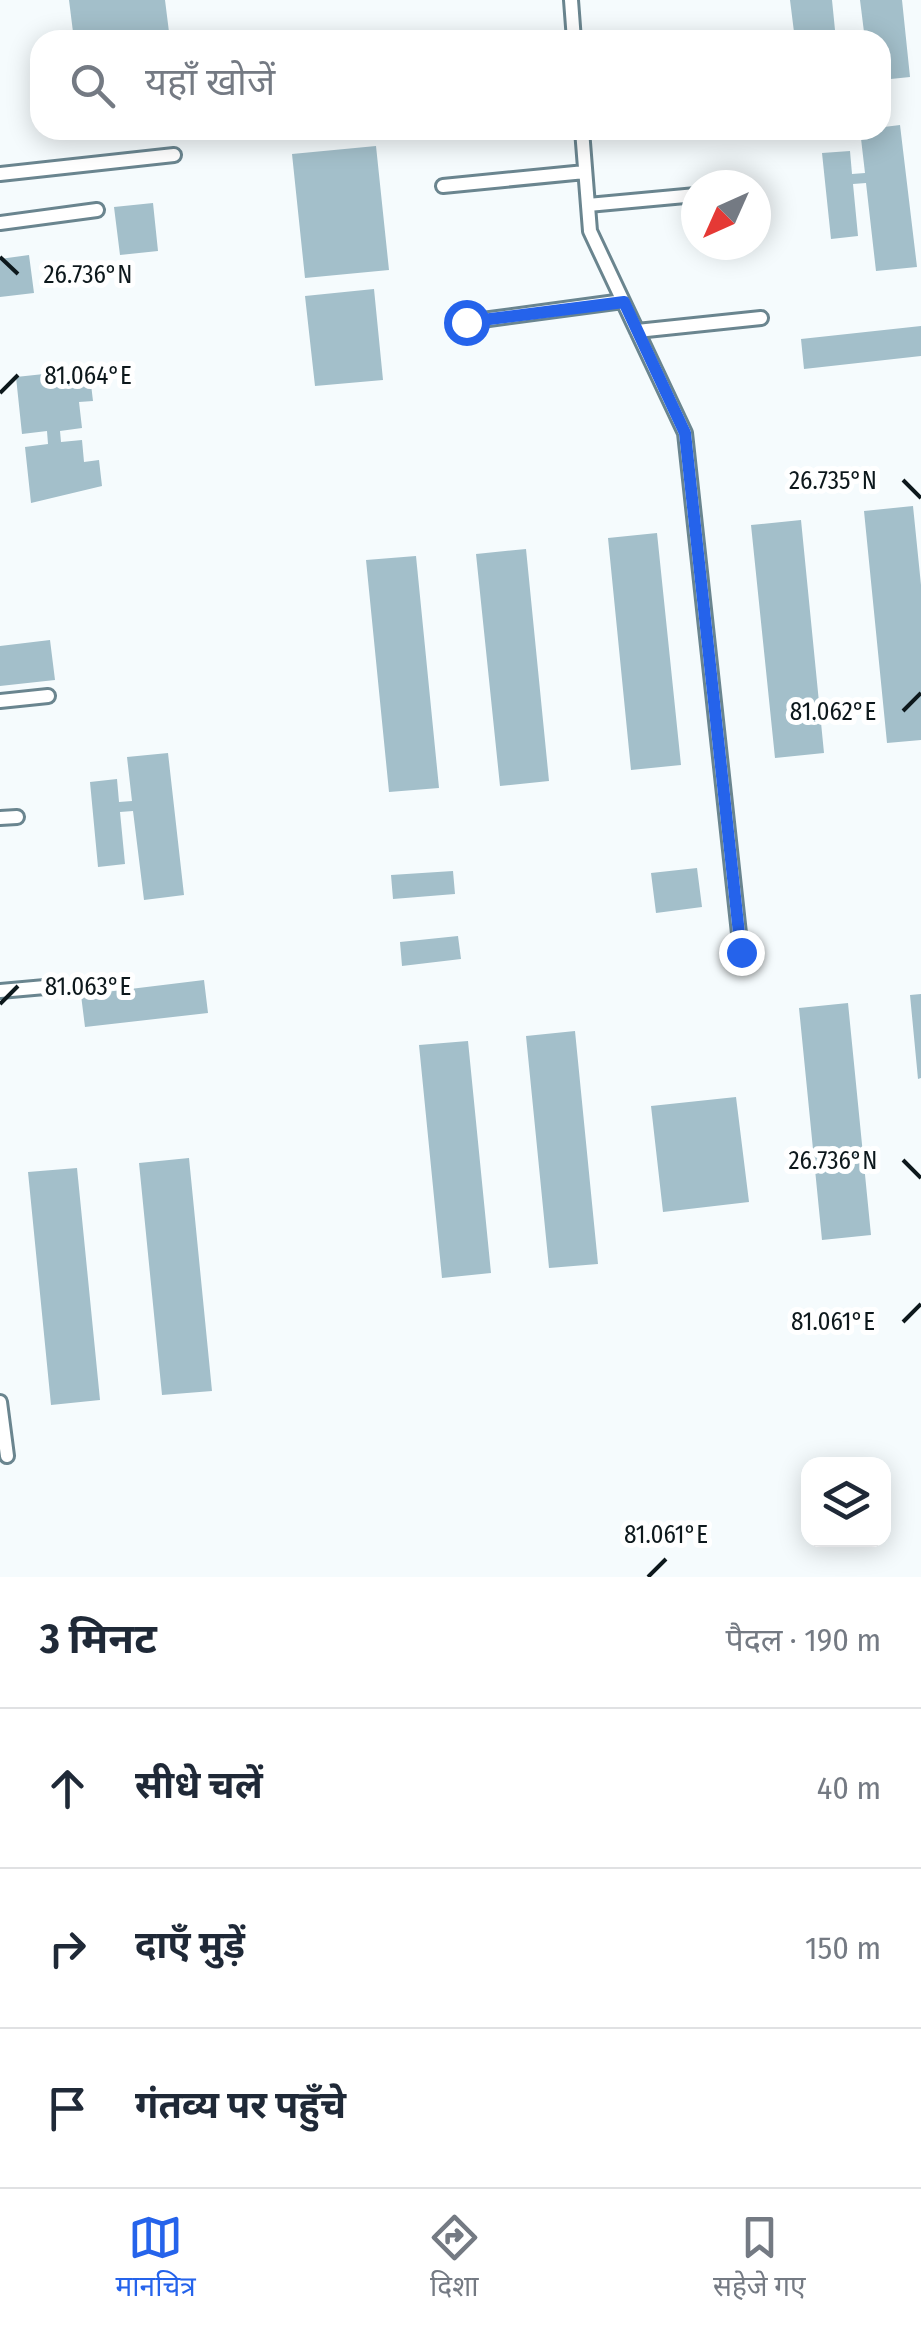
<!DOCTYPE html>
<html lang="hi">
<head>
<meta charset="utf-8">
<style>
  :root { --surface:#fff; --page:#f2f2f3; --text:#1f2937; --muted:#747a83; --line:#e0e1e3; --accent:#2563eb }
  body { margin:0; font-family:"Fira Sans Condensed","Noto Sans Devanagari",sans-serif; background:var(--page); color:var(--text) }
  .controls { position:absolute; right:30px; bottom:30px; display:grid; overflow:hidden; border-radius:20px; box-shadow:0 5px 25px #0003 }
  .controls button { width:90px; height:90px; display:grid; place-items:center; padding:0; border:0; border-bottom:2px solid var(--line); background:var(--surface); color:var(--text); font:50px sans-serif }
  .compass { position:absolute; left:681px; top:170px; width:90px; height:90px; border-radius:50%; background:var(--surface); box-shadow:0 5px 25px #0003; rotate:225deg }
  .stop { position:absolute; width:30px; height:30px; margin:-22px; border:8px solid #2563eb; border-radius:50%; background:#fff }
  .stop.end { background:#2563eb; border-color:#fff; box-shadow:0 2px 10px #0008 }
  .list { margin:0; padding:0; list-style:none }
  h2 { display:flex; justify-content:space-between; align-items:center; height:130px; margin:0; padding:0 40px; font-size:42px }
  h2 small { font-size:32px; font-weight:400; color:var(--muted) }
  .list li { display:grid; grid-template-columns:65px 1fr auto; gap:30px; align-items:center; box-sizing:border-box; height:160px; padding:0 40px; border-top:2px solid var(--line) }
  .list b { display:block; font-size:38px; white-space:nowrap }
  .list em { font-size:32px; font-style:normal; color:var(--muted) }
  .icon { flex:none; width:55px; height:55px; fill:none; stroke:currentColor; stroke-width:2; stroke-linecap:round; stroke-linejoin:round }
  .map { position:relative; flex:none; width:921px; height:1577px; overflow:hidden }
  .search { position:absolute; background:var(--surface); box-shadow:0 5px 25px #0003; left:30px; right:30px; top:30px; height:110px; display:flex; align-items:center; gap:25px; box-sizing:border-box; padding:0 35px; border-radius:30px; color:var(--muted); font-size:38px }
  .sheet { height:610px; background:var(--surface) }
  nav { display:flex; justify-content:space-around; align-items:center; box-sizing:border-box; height:140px; border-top:2px solid var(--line); background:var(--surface); font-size:28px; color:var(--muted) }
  nav a { display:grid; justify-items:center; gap:5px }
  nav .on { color:var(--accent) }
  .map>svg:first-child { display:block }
  .building { fill:#a3bfca }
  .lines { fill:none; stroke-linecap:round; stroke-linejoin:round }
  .lane-casing { stroke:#6a858f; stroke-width:18 }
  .lane { stroke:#fff; stroke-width:12 }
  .route { stroke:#2563eb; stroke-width:12 }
  .ticks { fill:none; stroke:#0d181c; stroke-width:4 }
  .ticks-label { font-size:25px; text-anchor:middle; fill:#0d181c; stroke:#fff; stroke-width:10; stroke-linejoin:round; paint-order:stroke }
</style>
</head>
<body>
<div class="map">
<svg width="921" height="1577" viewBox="0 0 921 1577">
  <rect width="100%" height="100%" fill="#f5fbfd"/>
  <path class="building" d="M69,0h96l5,40h-96z
    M790,0h42l4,40h-41z
    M860,0h42l8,77 -29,3v-40h-16z
    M900,125l17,142 -41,4 -10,-88 -13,1 5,52 -27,3 -9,-86 28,-2 2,23 13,-1 -5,-43z
    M376,146l13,124 -84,8 -13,-124z
    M153,203l5,48 -38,4 -6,-48z
    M29,255l5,38 -34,4v-38z
    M374,289l9,91 -68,6 -10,-90z
    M921,326v30l-117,13 -3,-30z
    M44,374v4l46,-2 3,25 -14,1 3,26 -22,3 1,11 21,-2 2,22 15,-2 3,26 -71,17 -6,-56 23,-3 -1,-13 -25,3 -6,-57z
    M913,506l8,79v155l-34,3 -23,-232z
    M801,520l23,233 -49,5 -24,-233z
    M657,533l24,232 -50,5 -23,-232z
    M526,549l23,232 -49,5 -24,-232z
    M416,556l23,232 -50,4 -23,-232z
    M50,640l5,40 -55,6v-40z
    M168,753l16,142 -40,5 -11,-89 -13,1 5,52 -27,3 -8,-85 27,-3 2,23 13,-1 -5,-44z
    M697,868l5,39 -46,6 -5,-40z
    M453,871l2,23 -62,5 -2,-24z
    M458,936l3,23 -59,7 -2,-24z
    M204,980l4,33 -123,14 -4,-32z
    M921,994v84l-3,1 -8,-84z
    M848,1003l23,232 -49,5 -23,-232z
    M575,1031l23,233 -49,4 -23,-232z
    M468,1041l23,232 -49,5 -23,-233z
    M736,1097l13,105 -86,10 -12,-106z
    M189,1158l23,233 -50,4 -23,-232z
    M77,1168l23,232 -49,5 -23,-233z"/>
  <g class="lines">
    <defs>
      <path id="lane" d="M571,0l3,40
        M582,130l8,101 95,202 56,519
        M0,174l174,-19
        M443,186l142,-14
        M588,205l108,-10
        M0,223l97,-13
        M467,322l156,-21
        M637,331l124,-13
        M0,701l48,-5
        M0,818l17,-1
        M0,991l45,-4
        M0,1402l7,54"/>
    </defs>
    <use href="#lane" class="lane-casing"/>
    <use href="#lane" class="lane"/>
  </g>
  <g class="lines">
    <path class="route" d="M466,322l158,-20 61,131 56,519"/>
  </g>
  <path class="ticks" d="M0,257l18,17M0,393l18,-18M903,480l18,18M903,711l18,-18M0,1004l18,-18M903,1160l18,18M903,1322l18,-18M648,1577l18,-18"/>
  <g class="ticks-label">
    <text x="88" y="283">26.736°N</text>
    <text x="88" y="384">81.064°E</text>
    <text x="833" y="489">26.735°N</text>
    <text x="833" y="720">81.062°E</text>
    <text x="88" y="995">81.063°E</text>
    <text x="833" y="1169">26.736°N</text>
    <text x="833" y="1330">81.061°E</text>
    <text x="666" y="1543">81.061°E</text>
  </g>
</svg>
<div class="controls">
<button><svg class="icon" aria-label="layers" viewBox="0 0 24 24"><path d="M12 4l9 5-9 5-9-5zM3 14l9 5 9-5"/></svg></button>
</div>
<svg class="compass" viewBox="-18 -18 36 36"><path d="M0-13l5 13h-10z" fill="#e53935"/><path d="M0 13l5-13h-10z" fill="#747a83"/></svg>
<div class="stop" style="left:466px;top:322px"></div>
<div class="stop end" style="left:741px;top:952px"></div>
<div class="search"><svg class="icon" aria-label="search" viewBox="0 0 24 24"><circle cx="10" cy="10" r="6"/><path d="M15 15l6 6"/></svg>यहाँ खोजें</div>
</div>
<section class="sheet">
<h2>3 मिनट<small>पैदल · 190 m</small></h2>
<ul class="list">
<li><svg class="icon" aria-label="ahead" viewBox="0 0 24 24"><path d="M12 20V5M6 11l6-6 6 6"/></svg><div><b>सीधे चलें</b></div><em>40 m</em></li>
<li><svg class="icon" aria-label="right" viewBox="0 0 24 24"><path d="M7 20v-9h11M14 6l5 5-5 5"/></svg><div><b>दाएँ मुड़ें</b></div><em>150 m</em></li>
<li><svg class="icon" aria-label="arrive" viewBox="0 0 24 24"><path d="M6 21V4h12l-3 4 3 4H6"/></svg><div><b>गंतव्य पर पहुँचे</b></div></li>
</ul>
</section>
<nav>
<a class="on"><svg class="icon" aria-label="map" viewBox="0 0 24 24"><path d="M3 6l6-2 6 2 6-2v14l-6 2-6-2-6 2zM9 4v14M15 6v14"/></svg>मानचित्र</a>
<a><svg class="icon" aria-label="directions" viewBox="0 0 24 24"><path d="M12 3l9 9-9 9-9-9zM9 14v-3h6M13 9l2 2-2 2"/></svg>दिशा</a>
<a><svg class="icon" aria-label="saved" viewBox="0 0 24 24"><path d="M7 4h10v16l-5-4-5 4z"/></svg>सहेजे गए</a>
</nav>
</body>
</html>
